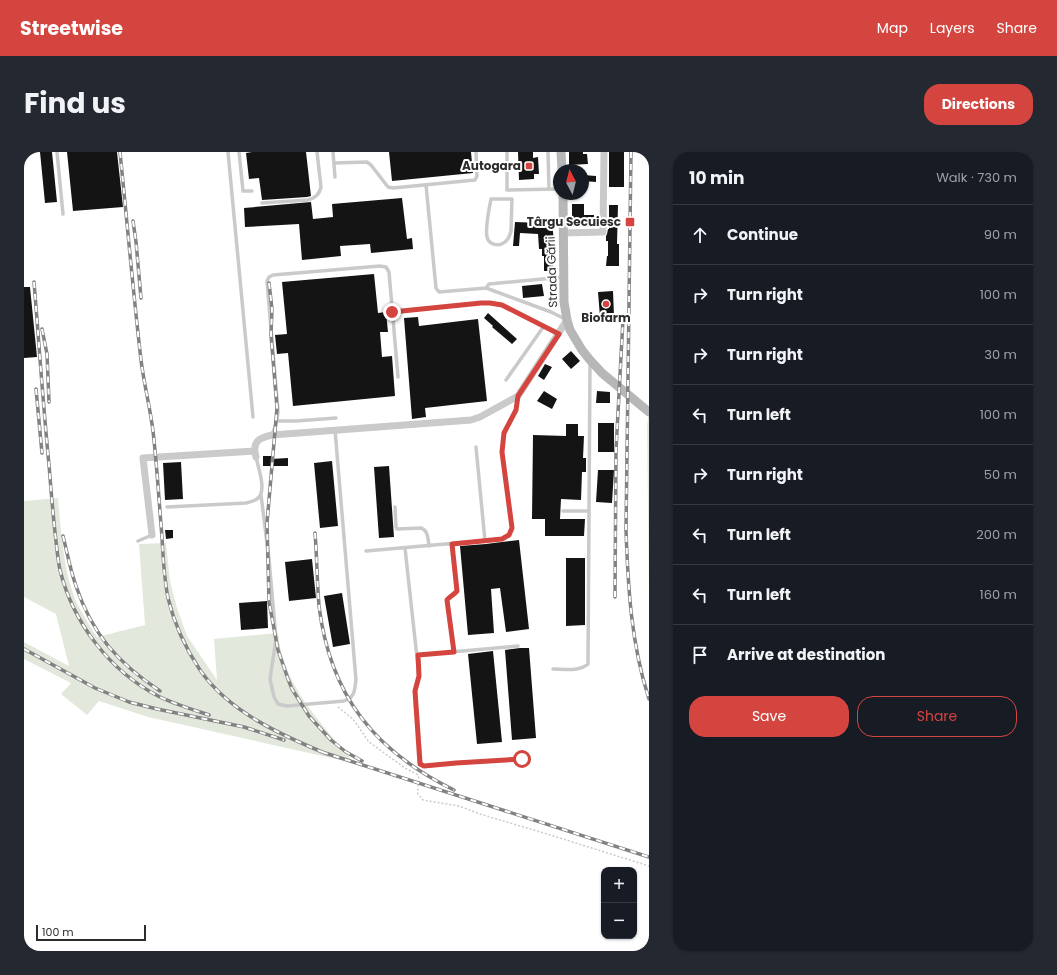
<!DOCTYPE html>
<html lang="en">
<head>
<meta charset="utf-8">
<style>
  :root { --surface:#171b24; --page:#242831; --text:#f1f3f6; --muted:#9ea1a6; --line:#363941; --accent:#d4453f }
  body { margin:0; font-family:Poppins,sans-serif; background:var(--page); color:var(--text) }
  .controls { position:absolute; right:12px; bottom:12px; display:grid; overflow:hidden; border-radius:8px; box-shadow:0 1px 3px #0004 }
  .controls button { width:36px; height:36px; display:grid; place-items:center; padding:0; border:0; border-bottom:1px solid var(--line); background:var(--surface); color:var(--text); font:20px sans-serif }
  .compass { position:absolute; left:529px; top:12px; width:36px; height:36px; border-radius:50%; background:var(--surface); box-shadow:0 1px 3px #0004; rotate:353deg }
  .scale { position:absolute; left:12px; bottom:10px; width:110px; box-sizing:border-box; padding-left:4px; border:2px solid #2d2d2d; border-top:0; font-size:11px; line-height:14px; white-space:nowrap; color:#2d2d2d; -webkit-text-stroke:3px #fff; paint-order:stroke }
  .stop { position:absolute; width:12px; height:12px; margin:-9px; border:3px solid #d4453f; border-radius:50%; background:#fff }
  .stop.end { background:#d4453f; border-color:#fff; box-shadow:0 1px 4px #0008 }
  .list { margin:0; padding:0; list-style:none }
  h2 { display:flex; justify-content:space-between; align-items:center; height:52px; margin:0; padding:0 16px; font-size:17px }
  h2 small { font-size:13px; font-weight:400; color:var(--muted) }
  .list li { display:grid; grid-template-columns:26px 1fr auto; gap:12px; align-items:center; box-sizing:border-box; height:60px; padding:0 16px; border-top:1px solid var(--line) }
  .list b { display:block; font-size:15px; white-space:nowrap }
  .list em { font-size:13px; font-style:normal; color:var(--muted) }
  .actions { display:flex; gap:8px; padding:12px 16px }
  .actions a { flex:1; padding:9px 0; border:1px solid var(--accent); border-radius:16px; text-align:center; font-size:14px; color:var(--accent) }
  .actions .main { background:var(--accent); color:#fff }
  .icon { flex:none; width:22px; height:22px; fill:none; stroke:currentColor; stroke-width:2; stroke-linecap:round; stroke-linejoin:round }
  .map { position:relative; flex:none; width:625px; height:799px; overflow:hidden; border-radius:16px }
  header { display:flex; align-items:center; gap:24px; box-sizing:border-box; height:56px; padding:0 20px; background:var(--accent); color:#fff }
  header strong { font-size:19px }
  nav { display:flex; gap:22px; margin-inline-start:auto; font-size:14px }
  .intro { display:flex; align-items:center; justify-content:space-between; box-sizing:border-box; height:96px; padding:0 24px }
  h1 { margin:0; font-size:28px }
  .button { padding:10px 18px; border-radius:16px; background:var(--accent); color:#fff; font-size:14px; font-weight:700 }
  main { display:flex; gap:24px; padding:0 24px }
  aside { flex:1; background:var(--surface); border-radius:16px; box-shadow:0 1px 3px #0004 }
  .map>svg:first-child { display:block }
  .green { fill:#e2e9dc }
  .building { fill:#141414 }
  .lines { fill:none; stroke-linecap:round; stroke-linejoin:round }
  .path { stroke:#cacaca; stroke-width:1.5; stroke-dasharray:2 2; stroke-linecap:butt }
  .service { stroke:#cacaca; stroke-width:3.5 }
  .minor { stroke:#cacaca; stroke-width:7 }
  .secondary { stroke:#b7b7b7; stroke-width:9 }
  .rail-casing { stroke:#828282; stroke-width:3.5 }
  .rail { stroke:#fff; stroke-width:2; stroke-dasharray:6; stroke-linecap:butt }
  .route { stroke:#d4453f; stroke-width:5 }
  .poi-dot { fill:#d4453f; stroke:#fff; stroke-width:1.5 }
  .labels { text-anchor:middle; stroke-width:4; stroke-linejoin:round; paint-order:stroke }
  .poi-label { font-size:12px; font-weight:bold; fill:#2d2d2d; stroke:#fff; text-anchor:end }
  .street-label { font-size:12px; fill:#2d2d2d; stroke:#fff }
</style>
</head>
<body>
<header>
<strong>Streetwise</strong>
<nav><a>Map</a><a>Layers</a><a>Share</a></nav>
</header>
<div class="intro"><h1>Find us</h1><a class="button">Directions</a></div>
<main>
<div class="map">
<svg width="625" height="799" viewBox="0 0 625 799">
  <rect width="100%" height="100%" fill="#fff"/>
  <path class="green" d="M625,257v183l-2,-166z
    M34,346c3,33 5,69 17,101 6,13 14,25 22,38l48,-12 -6,-81 27,-1 4,38 7,27 10,28 30,44 -3,-41 64,-6c5,54 44,90 76,130l-206,-46 -49,-16 -12,14 -26,-21 10,-11 -47,-24v-17l45,24 -13,-52 -32,-17v-96z"/>
  <path class="building" d="M16,0h12l5,50 -12,1z
    M43,0h50l6,55 -50,4z
    M228,0h54l5,44 -4,1 -45,3 -3,-22 -10,1 -3,-26z
    M365,0h82l2,21 -81,8z
    M494,0h15v6l5,-1 1,17h-5v5l-15,1z
    M545,0h14v2h4l1,10 -19,1z
    M585,0h15v35h-15z
    M559,23l13,1v6l-13,-1z
    M378,46l5,41 5,-1 1,11 -42,4 -1,-9 -30,2 1,10 -39,4 -3,-36 -54,3 -1,-19 67,-6 2,17 20,-2 -1,-13z
    M548,52h12v11h10v12h-22z
    M585,53h9l-1,39h2v22h-13l1,-10h1v-15h-2v-5l1,-2 1,-5h1z
    M491,70l26,1h11l2,18h-2l1,30h-9v-15h-2v-7h-3l-1,-15 -18,-1 -1,13h-6z
    M350,122l4,39 8,-1 2,20h-8l2,25 10,-1 3,40 -102,10 -5,-53 -11,1 -2,-19 12,-1 -5,-52z
    M518,132l2,12 -21,2 -1,-12z
    M0,135h6l7,70 -13,1z
    M589,139l1,25 -14,1 -2,-25z
    M464,161l29,26 -5,5 -20,-17 1,-1 -9,-8z
    M394,165l1,9 59,-7 9,82 -62,7 1,9 -14,2 -8,-101z
    M547,199l9,10 -9,8 -9,-10z
    M521,212l7,3 -8,13 -6,-4z
    M520,239l13,8 -5,10 -15,-8z
    M573,239l13,1v11h-14z
    M574,271h16v29h-16z
    M542,272h12v12h6l-1,22h3v14h-4l-1,28 -20,-1 -1,20h25l-1,17h-39v-17h-13l1,-84 33,1z
    M239,304h8v3l17,-1v8h-25z
    M308,309l6,65 -18,2 -6,-65z
    M157,310l2,37 -18,1 -2,-37z
    M365,314l5,71 -15,1 -5,-71z
    M574,318h16l-2,33 -16,-1z
    M141,378h8v8l-7,1z
    M495,388l10,89 -23,3 -6,-44 -9,1 3,44 -26,2 -8,-89 26,-2z
    M542,406h19v67l-19,1z
    M288,407l4,39 -27,3 -4,-39z
    M318,441l8,51 -17,3 -9,-51z
    M243,449l1,27 -27,2 -2,-27z
    M496,496h9l7,90 -24,2 -7,-90z
    M469,499l9,91 -25,2 -9,-90z"/>
  <g class="lines">
    <path class="path" d="M314,555l15,12 16,23 36,26 13,7c2,5 -1,13 0,19l5,6 36,6 21,8 67,20 102,32"/>
    <path class="service" d="M33,0l6,62
      M204,0l25,265
      M215,0l4,39h9
      M309,0l2,25
      M483,0v38l52,-1
      M524,0l1,37
      M310,11l33,-1 4,3 17,22 5,1 82,-8 2,-4 -1,-24
      M402,33l10,103 3,4 47,-4 3,-4 75,-7
      M467,47h21l-1,32c-1,4 -2,8 -6,11 -6,5 -16,3 -18,-5 -2,-10 2,-27 4,-38z
      M238,51l46,-3c7,-2 11,-5 13,-13l-4,-35
      M462,136l65,24 14,7
      M368,160l89,-9h9l11,2 57,28
      M482,228l38,-54
      M253,269h19l40,-3
      M248,283l5,-14 1,-10 -11,-130 2,-4 4,-2 107,-9 6,1 3,5 9,105
      M452,295l9,94
      M237,343l8,64 7,80 -6,40 4,18 4,7 9,2 57,-5c12,-5 10,-10 12,-21l-21,-250
      M143,355l79,-4c4,-1 9,-2 12,-5 9,-7 0,-31 -2,-41
      M371,355l1,20 1,2 24,-1c7,2 7,11 8,18
      M539,359h26
      M114,389l14,-6
      M428,392l5,47c-3,4 -7,5 -10,9l7,52
      M381,396l14,128 -4,15 6,73 3,2 32,-3 66,-4
      M342,399l136,-12 7,-4 3,-7 -10,-76 2,-19 12,-23 2,-13
      M393,503l101,-9
      M529,517c11,0 26,3 35,-5l2,-302"/>
    <path class="minor" d="M539,81l40,-1 1,-80
      M232,305c-4,-15 2,-19 16,-22l199,-15 9,-3 38,-21 49,-76
      M128,383l-9,-77 112,-7"/>
    <path class="secondary" d="M537,0l1,18
      M539,42l1,108 3,18 3,10 12,20 8,10 12,13 47,39"/>
    <defs>
      <path id="rail" d="M96,0c7,69 13,139 21,208 3,24 9,47 12,71 4,35 6,70 9,106 1,20 2,41 6,61 6,25 18,51 32,72 29,42 81,65 127,84
        M607,0l-5,378c2,57 5,114 23,169
        M109,69l3,21 5,56
        M10,130c5,61 9,122 15,183 2,25 4,51 7,76 1,9 2,20 4,29 13,53 50,101 98,126 16,8 33,13 51,19
        M245,131l3,26 -1,26 6,73 -10,115 2,79 9,48 10,29 4,10 17,27 22,24 15,12 16,9
        M18,177l5,25 2,48
        M12,237l6,64
        M291,381c2,24 2,49 4,73 11,89 55,145 135,184
        M39,384c4,16 7,33 13,50 16,48 42,77 84,105
        M591,445l1,-147 7,-131
        M0,497l71,39 34,14 28,7 87,18 40,13
        M298,600l327,105"/>
    </defs>
    <use href="#rail" class="rail-casing"/>
    <use href="#rail" class="rail"/>
  </g>
  <g class="lines">
    <path class="route" d="M368,160l89,-9h9l12,2 57,29 -41,62 -2,14 -12,23 -2,19 10,76 -3,7 -7,4 -50,5 5,47c-3,4 -7,5 -10,9l7,52 -36,3 1,21 -4,15 5,73 4,2 32,-3 66,-4"/>
  </g>
  <g class="poi-dot">
    <rect x="501" y="10" width="8" height="8" rx="2"/>
    <rect x="601" y="65" width="10" height="10" rx="2"/>
    <circle cx="582" cy="152" r="4"/>
  </g>
  <g class="labels">
    <g class="poi-label">
      <text x="497" y="18">Autogara</text>
      <text x="597" y="74">Târgu Secuiesc</text>
      <text x="582" y="170" text-anchor="middle">Biofarm</text>
    </g>
    <g class="street-label">
      <text transform="translate(528 120) rotate(-92)" y="4">Strada Gării</text>
    </g>
  </g>
</svg>
<div class="controls">
<button>+</button>
<button>−</button>
</div>
<svg class="compass" viewBox="-18 -18 36 36"><path d="M0-13l5 13h-10z" fill="#e53935"/><path d="M0 13l5-13h-10z" fill="#9ea1a6"/></svg>
<div class="scale">100 m</div>
<div class="stop" style="left:498px;top:607px"></div>
<div class="stop end" style="left:368px;top:160px"></div>
</div>
<aside>
<h2>10 min<small>Walk · 730 m</small></h2>
<ul class="list">
<li><svg class="icon" aria-label="ahead" viewBox="0 0 24 24"><path d="M12 20V5M6 11l6-6 6 6"/></svg><div><b>Continue</b></div><em>90 m</em></li>
<li><svg class="icon" aria-label="right" viewBox="0 0 24 24"><path d="M7 20v-9h11M14 6l5 5-5 5"/></svg><div><b>Turn right</b></div><em>100 m</em></li>
<li><svg class="icon" aria-label="right" viewBox="0 0 24 24"><path d="M7 20v-9h11M14 6l5 5-5 5"/></svg><div><b>Turn right</b></div><em>30 m</em></li>
<li><svg class="icon" aria-label="left" viewBox="0 0 24 24"><path d="M17 20v-9H6M10 6l-5 5 5 5"/></svg><div><b>Turn left</b></div><em>100 m</em></li>
<li><svg class="icon" aria-label="right" viewBox="0 0 24 24"><path d="M7 20v-9h11M14 6l5 5-5 5"/></svg><div><b>Turn right</b></div><em>50 m</em></li>
<li><svg class="icon" aria-label="left" viewBox="0 0 24 24"><path d="M17 20v-9H6M10 6l-5 5 5 5"/></svg><div><b>Turn left</b></div><em>200 m</em></li>
<li><svg class="icon" aria-label="left" viewBox="0 0 24 24"><path d="M17 20v-9H6M10 6l-5 5 5 5"/></svg><div><b>Turn left</b></div><em>160 m</em></li>
<li><svg class="icon" aria-label="arrive" viewBox="0 0 24 24"><path d="M6 21V4h12l-3 4 3 4H6"/></svg><div><b>Arrive at destination</b></div></li>
</ul>
<div class="actions"><a class="main">Save</a><a>Share</a></div>
</aside>
</main>
</body>
</html>
